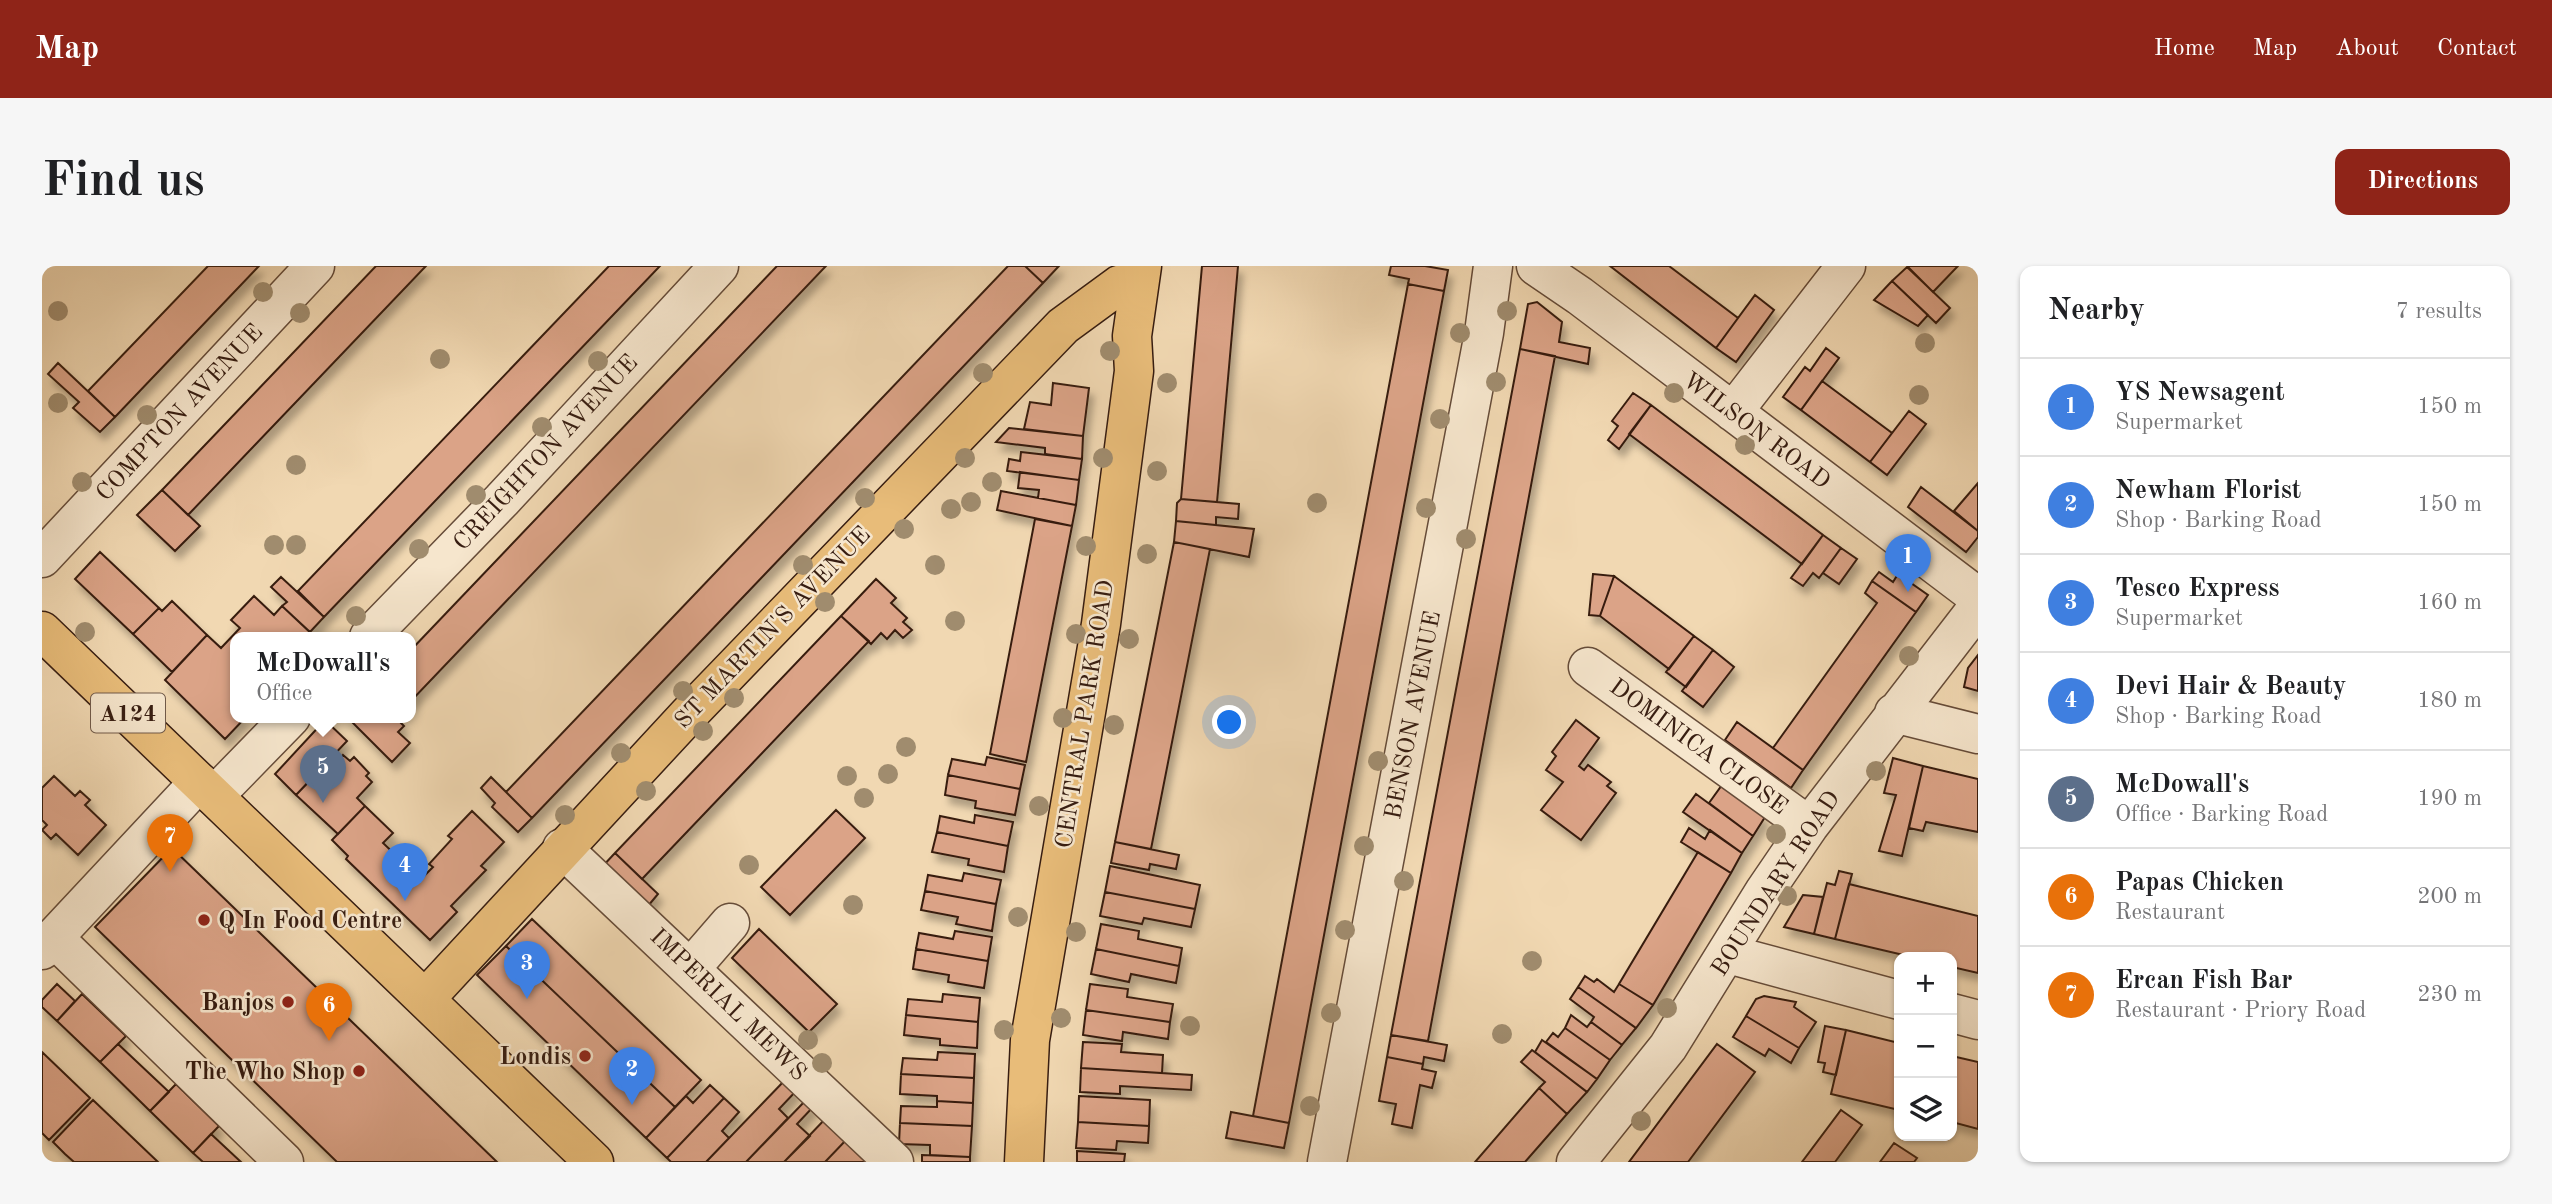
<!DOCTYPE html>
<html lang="en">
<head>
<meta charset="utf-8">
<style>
  :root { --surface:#fff; --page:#f6f6f6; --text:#202124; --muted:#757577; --line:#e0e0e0; --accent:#8f2418 }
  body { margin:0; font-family:"Old Standard TT",serif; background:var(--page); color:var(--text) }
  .controls { position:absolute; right:21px; bottom:21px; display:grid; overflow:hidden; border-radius:14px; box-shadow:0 2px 5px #0004 }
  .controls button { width:63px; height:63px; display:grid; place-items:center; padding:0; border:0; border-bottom:2px solid var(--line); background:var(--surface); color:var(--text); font:35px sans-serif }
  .you { position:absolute; left:1188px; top:457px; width:24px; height:24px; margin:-18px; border:5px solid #fff; border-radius:50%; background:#1a73e8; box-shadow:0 0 0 10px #1a73e833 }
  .badge { display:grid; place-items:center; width:46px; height:46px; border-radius:50%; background:var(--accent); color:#fff; font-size:23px; font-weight:700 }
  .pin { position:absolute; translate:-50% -58px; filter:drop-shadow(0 2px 4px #0008) }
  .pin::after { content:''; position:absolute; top:37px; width:24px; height:21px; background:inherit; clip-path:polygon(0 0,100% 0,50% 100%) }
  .popup { position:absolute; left:188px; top:366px; width:186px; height:91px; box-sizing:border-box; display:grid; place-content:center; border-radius:14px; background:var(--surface); filter:drop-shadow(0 2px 5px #0005); font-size:23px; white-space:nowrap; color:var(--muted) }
  .popup b { font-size:26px; color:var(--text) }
  .popup::after { content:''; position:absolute; left:50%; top:100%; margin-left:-14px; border:14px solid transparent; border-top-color:var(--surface) }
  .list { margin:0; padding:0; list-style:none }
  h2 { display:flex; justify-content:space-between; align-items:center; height:91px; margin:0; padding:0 28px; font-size:30px }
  h2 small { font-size:23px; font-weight:400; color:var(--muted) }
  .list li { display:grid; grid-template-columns:46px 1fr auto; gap:21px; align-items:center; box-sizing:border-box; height:98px; padding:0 28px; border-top:2px solid var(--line) }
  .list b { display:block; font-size:26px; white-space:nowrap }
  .list p { margin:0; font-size:23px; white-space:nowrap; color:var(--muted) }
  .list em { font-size:23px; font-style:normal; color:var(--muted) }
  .icon { flex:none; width:38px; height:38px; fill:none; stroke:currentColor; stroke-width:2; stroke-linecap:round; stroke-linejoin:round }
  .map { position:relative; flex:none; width:1936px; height:896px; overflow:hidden; border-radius:14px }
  header { display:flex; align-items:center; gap:42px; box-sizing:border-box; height:98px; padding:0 35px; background:var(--accent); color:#fff }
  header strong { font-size:33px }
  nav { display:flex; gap:38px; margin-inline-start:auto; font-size:24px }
  .intro { display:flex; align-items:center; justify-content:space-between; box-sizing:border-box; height:168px; padding:0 42px }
  h1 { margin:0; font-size:49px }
  .button { padding:18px 32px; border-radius:14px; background:var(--accent); color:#fff; font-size:24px; font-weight:700 }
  main { display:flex; gap:42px; padding:0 42px }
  aside { flex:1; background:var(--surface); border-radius:14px; box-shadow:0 2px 5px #0004 }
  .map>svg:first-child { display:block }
  .building { fill:#dba387; stroke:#371d11; stroke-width:2; filter:url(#shadow) }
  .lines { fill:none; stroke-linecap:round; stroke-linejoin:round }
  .minor-casing { stroke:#664c39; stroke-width:41 }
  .major-casing { stroke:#371d11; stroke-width:41 }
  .minor { stroke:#f6e6cd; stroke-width:38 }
  .major { stroke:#e8bc79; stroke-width:38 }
  .tree { fill:#a08c6e }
  .poi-dot { fill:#8f2418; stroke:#f6e6cd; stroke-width:2.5 }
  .labels { text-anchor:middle; stroke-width:5; stroke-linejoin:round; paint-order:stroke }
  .shield { fill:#f6e6cd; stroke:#705949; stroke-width:2 }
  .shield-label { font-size:23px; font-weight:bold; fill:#371d11 }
  .street-label { font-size:24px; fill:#371d11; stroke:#f6e6cd }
  .poi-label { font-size:24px; font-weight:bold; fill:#371d11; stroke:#f6e6cd; text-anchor:end }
</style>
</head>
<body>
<header>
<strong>Map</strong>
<nav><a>Home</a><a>Map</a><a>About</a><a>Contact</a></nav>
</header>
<div class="intro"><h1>Find us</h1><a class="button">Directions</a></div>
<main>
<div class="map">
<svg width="1936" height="896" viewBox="0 0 1936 896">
  <defs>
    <filter id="shadow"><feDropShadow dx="4.5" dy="8" stdDeviation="3.5" flood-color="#0004"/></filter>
  </defs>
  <rect width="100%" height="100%" fill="#f1d8b2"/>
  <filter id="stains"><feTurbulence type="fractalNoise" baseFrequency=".00286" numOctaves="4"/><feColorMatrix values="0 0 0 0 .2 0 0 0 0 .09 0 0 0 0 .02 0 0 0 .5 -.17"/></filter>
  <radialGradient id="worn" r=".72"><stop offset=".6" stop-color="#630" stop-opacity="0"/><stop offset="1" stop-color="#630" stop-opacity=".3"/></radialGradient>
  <path class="building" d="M166,0h51l-144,151 -27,-26z
    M334,0h50l-238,249 -26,-25z
    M567,0h51l-336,351 -26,-26z
    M735,0h49l-416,436v-51z
    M966,0h17l18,17 -511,535 -26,-26z
    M983,0h34l-16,17z
    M1160,0h36l-21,236 -36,-3z
    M1349,0h34l23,4 -4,21 -36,-7 1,-5 -20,-4z
    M1568,0h59l69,52 -22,30z
    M1865,0h51l-25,26z
    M1865,1l43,41 -14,15 -44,-42z
    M1850,15l36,34 -10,11 -44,-26z
    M1366,18l36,7 -155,832 -36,-7z
    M1713,29l19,15 -38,52 -20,-14z
    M1495,36l25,20 -3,20 31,6 -2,16 -68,-15 8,-45z
    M1784,82l13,10 -38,52 -18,-13 22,-30 5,4z
    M1478,83l35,7 -127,685 -37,-6z
    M16,97l57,54 -15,15 -27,-24 6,-6 -31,-28z
    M1780,115l70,52 -22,29 -69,-52z
    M1011,117l36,5 -6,48 -59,-7 6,-27 21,3z
    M1591,127l18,12 -32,44 -11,-9 10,-14 -6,-5z
    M1609,139l172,130 -21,29 -173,-130z
    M1867,145l17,13 -39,51 -17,-13z
    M967,162l74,8 -1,23 -37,-5v-6l-49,-6z
    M979,186l61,7 -3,21 -72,-9 2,-12 11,2z
    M978,206l59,8 -3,25 -38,-7 1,-8 -21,-2z
    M1936,217v48l-24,-20z
    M1879,221l57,44v6l-12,15 -58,-45z
    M120,224l38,36 -25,25 -38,-36z
    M959,225l75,14 -4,21 -75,-16z
    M1139,233l58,5 -1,15 -22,-2v8l-40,-4 1,-18z
    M993,253l37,7 -46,236 -36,-8z
    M1134,255l78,8 -5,28 -75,-15z
    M1781,269l18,13 -22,30 -6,-5 -10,13 -12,-8z
    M1132,276l36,7 -59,300 -36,-7z
    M1799,282l16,11 -18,25 -16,-11z
    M58,286l59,56 -26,26 -58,-55z
    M1837,306l14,10 5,-8 30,21 -12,17 -44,-31z
    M1551,308l21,2 -14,40 -11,-1z
    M1572,310l80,60 -25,33 -69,-53z
    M239,311l43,40 -14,15 -28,-26 5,-4 -16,-15z
    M834,313l20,19 -5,5 16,15 -4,4 9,8 -9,8 -8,-8 -8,9 -6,-6 -10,11 -30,-28z
    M1830,315l44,31 -113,158 -30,-22 104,-145 -12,-10z
    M212,330l20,19 8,-9 33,31h-79v80h10l-21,22 -60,-59 42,-45 14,13 19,-20 -9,-8z
    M130,335l35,34 -35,37 -39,-38 26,-26 3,3z
    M799,350l28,25 -227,238 -27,-26z
    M1652,370l19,14 -27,37 -20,-15z
    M1671,384l21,17 -31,40 -21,-16z
    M1936,389v36l-14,-4 4,-19z
    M305,451h48l9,9 -6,6 12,11 -18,19z
    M283,454l22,21 -51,54 -21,-21z
    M1534,454l23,18 -20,28 5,4 4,-5 23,17 -4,4 9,7 -35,47 -40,-30 22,-28 -17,-12 10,-14 -4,-4z
    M1695,456l66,48 -12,18 -66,-48z
    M301,489l7,6 4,-4 15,16 -3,3 6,6 -15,16 8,8 -27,28 -42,-39 28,-29 5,4z
    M945,491l38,8 -5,24 -72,-14 4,-16 33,6z
    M1851,492l30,8 -21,90 -23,-5 17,-56 -12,-2z
    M1881,500l55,13v53l-52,-10 -3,9 -14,-3z
    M906,509l72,14 -5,26 -40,-7 1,-7 -31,-6z
    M12,510l21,20 5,-5 10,9 -5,5 21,20 -28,30 -22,-21 -5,5 -9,-9 5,-5 -5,-5v-32z
    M449,511l41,41 -14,14 -26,-25 3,-4 -14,-15z
    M1680,519l43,32 -12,19 -44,-33z
    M1654,528l57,42 -11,17 -59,-41z
    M323,540l28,27 -10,10 38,36 12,-12 -4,-3 23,-25 -4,-3 24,-25 32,31 -23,24 5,4 -35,36 6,6 -27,28 -84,-81 2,-3 -16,-16z
    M794,544l29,28 -75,77 -29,-28z
    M933,549l38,7 -5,24 -71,-14 3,-16 34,7z
    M1647,562l16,11 5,-9 32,23 -11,20 -50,-31z
    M895,566l71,14 -4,26 -36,-7 1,-6 -37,-7z
    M1073,576l64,13 -3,14 -26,-5 -1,6 -38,-7z
    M130,582l147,142 178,172h-160l-242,-235z
    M1656,586l33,21 -78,132 -34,-21z
    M573,587l43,41 -10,12 -47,-38z
    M1068,600l90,19 -5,24 -90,-17z
    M1797,605l13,3 -17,65 -21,-5 13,-51 8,2z
    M922,607l37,7 -5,24 -71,-13 3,-16 34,6z
    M1807,618l129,32v57l-26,-6v-10h-40l-77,-18z
    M883,625l71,13 -4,27 -36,-7 2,-7 -37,-7z
    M1063,626l90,17 -4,18 -47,-9 -2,6 -42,-8z
    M1761,629l20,2 -9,37 -30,-7z
    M490,653l169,161 -26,27 -169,-161z
    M1059,658l38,7 -1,8 44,9 -3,18 -83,-17z
    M717,663l78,75 -28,28 -77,-74z
    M913,665l37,6 -4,24 -72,-12 3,-16 34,6z
    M464,680l169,161 -29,31 -169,-163z
    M874,683l72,12 -4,27 -36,-6 1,-7 -36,-6z
    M1054,683l83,17 -3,17 -45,-9 -2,8 -38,-8z
    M1543,710l9,6 3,-3 17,13 5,-8 34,21 -17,23 -58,-41z
    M15,718l18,17 -18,20 -15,-14v-7z
    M1048,718l38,5 -1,8 46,7 -3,18 -84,-12z
    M1536,721l58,41 -14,17 -31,-23 3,-5 -24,-18z
    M40,728l44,42 -26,26 -43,-41z
    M901,728l37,4 -2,24 -72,-7 2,-16 34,3z
    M1722,730l32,6 -2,5 22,15 -17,26 -53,-32 10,-17z
    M1044,744l84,12 -2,17 -45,-7 -1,9 -39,-6z
    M864,749l72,7 -1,26 -37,-3v-6l-36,-4z
    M1529,749l16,12 4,-5 31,23 -12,15 -45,-32z
    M1704,750l53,32 -8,15 -22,-14 -4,7 -32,-19z
    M1783,760l21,4 -10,45 -13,-3 2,-9 -7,-1z
    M1523,762l45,32 -13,19 -51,-37 7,-9 5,4z
    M1804,764l53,13v67l-68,-16z
    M1349,769l56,10 -3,16 -20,-4 -1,7 -36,-7z
    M1500,774l55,39 -10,13 -52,-40z
    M1041,776l39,2 -1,8 42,3 -1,18 -81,-5z
    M76,778l51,48 -19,19 -50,-49z
    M1675,778l38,28 -67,90h-59z
    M1490,784l55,42 -20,22 -28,-26 6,-6 -24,-20z
    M0,786l48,46 -41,42 -7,-7z
    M896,786l37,2 -1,24 -73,-4 2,-16 34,2z
    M1910,790l26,6v67l-26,-7z
    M1345,791l36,7 -1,5 14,3 -4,16 -12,-3 -8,43 -20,-4 4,-20 -17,-3z
    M1039,802l111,7 -1,15 -71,-4v8l-40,-2z
    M859,808l73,4 -1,25 -36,-2v-5l-37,-2z
    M744,813l11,11 -18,19 9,9 -42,44h-40z
    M134,818l43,42 -26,27 -43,-42z
    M668,819l14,13 -57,60 -21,-20 40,-42 7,7z
    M1497,822l28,26 -42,48h-50z
    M1037,830l71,4 -1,26 -71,-4z
    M682,832l15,14 -17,19 7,7 -23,24h-35l-4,-4z
    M765,833l7,7 -17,18 13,12 -26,26h-38z
    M51,834l65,62h-84l-9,-8 -12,-12z
    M895,835l36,2 -1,23 -72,-3 1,-17 36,1z
    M1799,844l21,15 -27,37h-33z
    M1189,846l58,11 -5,25 -58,-10z
    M785,851l21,21 -23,24h-41z
    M1036,856l71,4 -1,17 -31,-2 -1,9 -40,-2z
    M858,857l72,3 -2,31 -40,-2v-10l-31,-1z
    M169,868l30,28h-38l-10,-9z
    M806,872l22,19 -5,5h-40z
    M1852,877l23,15 -3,4h-34z
    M1035,885l48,3 -1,8h-47z
    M880,889l48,2v5h-48z"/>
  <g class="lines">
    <defs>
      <path id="minor" d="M1494,0l44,30 398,301
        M1691,146l113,-146
        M0,292l273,-292
        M327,371l133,-137 217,-234
        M1546,401l221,159
        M1852,447l84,21
        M172,530l77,-79
        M520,582l332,314
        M13,673l229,223
        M0,684l157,-168
        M1686,688l171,46
        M649,702l39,-45
        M1910,747l26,7
        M1285,896l157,-829 9,-67
        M1534,896l92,-115 96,-155 45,-66 169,-219"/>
      <path id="major" d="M0,365l552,531
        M383,733l263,-284 375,-389 56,-41 20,-7
        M982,896l6,-122 71,-416 33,-253 -2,-35 10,-70"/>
    </defs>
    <use href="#minor" class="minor-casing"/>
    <use href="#major" class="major-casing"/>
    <use href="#minor" class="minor"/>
    <use href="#major" class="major"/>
  </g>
  <g class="tree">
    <circle cx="221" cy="26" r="10"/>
    <circle cx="16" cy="45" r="10"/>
    <circle cx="1465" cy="45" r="10"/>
    <circle cx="258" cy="47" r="10"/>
    <circle cx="1418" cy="67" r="10"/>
    <circle cx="1883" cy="77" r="10"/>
    <circle cx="1068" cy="85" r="10"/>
    <circle cx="398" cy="93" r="10"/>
    <circle cx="556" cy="95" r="10"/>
    <circle cx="941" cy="107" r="10"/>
    <circle cx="1454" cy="116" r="10"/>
    <circle cx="1125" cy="117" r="10"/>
    <circle cx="1632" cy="127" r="10"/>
    <circle cx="1877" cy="129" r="10"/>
    <circle cx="16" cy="137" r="10"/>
    <circle cx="105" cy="149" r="10"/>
    <circle cx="1398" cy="153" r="10"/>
    <circle cx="500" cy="161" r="10"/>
    <circle cx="1703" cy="179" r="10"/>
    <circle cx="923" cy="192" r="10"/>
    <circle cx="1061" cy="192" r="10"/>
    <circle cx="254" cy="199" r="10"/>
    <circle cx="1115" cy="205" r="10"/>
    <circle cx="40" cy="216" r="10"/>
    <circle cx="950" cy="216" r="10"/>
    <circle cx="434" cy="229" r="10"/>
    <circle cx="823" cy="232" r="10"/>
    <circle cx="929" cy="236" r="10"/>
    <circle cx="1275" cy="237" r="10"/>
    <circle cx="1384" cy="242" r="10"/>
    <circle cx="909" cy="243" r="10"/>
    <circle cx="862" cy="263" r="10"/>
    <circle cx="1424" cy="273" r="10"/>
    <circle cx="232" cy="279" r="10"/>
    <circle cx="254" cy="279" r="10"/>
    <circle cx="1044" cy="280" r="10"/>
    <circle cx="377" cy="283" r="10"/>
    <circle cx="1105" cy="288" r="10"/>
    <circle cx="761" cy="299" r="10"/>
    <circle cx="893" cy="299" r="10"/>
    <circle cx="783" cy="336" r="10"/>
    <circle cx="314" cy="350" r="10"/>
    <circle cx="913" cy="355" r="10"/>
    <circle cx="43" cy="366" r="10"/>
    <circle cx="1034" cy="368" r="10"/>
    <circle cx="1087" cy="373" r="10"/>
    <circle cx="1867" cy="390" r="10"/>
    <circle cx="641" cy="425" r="10"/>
    <circle cx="692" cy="432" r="10"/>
    <circle cx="1021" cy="452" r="10"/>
    <circle cx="1072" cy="459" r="10"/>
    <circle cx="661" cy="465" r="10"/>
    <circle cx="864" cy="481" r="10"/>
    <circle cx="579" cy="487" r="10"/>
    <circle cx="1336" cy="495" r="10"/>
    <circle cx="1834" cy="505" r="10"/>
    <circle cx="846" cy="508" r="10"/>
    <circle cx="805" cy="510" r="10"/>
    <circle cx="604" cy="525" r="10"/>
    <circle cx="822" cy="532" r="10"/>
    <circle cx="997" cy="540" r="10"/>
    <circle cx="523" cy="549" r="10"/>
    <circle cx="1734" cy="568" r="10"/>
    <circle cx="1322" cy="580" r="10"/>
    <circle cx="707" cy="599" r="10"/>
    <circle cx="1362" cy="615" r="10"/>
    <circle cx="1745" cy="630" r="10"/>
    <circle cx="811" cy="639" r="10"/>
    <circle cx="976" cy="651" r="10"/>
    <circle cx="1303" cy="664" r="10"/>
    <circle cx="1034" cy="666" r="10"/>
    <circle cx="1490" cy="695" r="10"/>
    <circle cx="1625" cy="742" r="10"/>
    <circle cx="1289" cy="747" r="10"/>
    <circle cx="1019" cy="752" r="10"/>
    <circle cx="1148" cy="760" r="10"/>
    <circle cx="962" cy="764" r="10"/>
    <circle cx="1460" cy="768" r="10"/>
    <circle cx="766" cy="774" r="10"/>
    <circle cx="780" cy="797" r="10"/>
    <circle cx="1268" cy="840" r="10"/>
    <circle cx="1599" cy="855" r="10"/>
  </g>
  <g class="poi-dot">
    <circle cx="162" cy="654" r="7"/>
    <circle cx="246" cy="736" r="7"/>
    <circle cx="543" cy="790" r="7"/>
    <circle cx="317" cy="805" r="7"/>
  </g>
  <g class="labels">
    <rect class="shield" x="49" y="427.5" width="74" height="39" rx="5"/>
    <g class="shield-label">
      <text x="86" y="455">A124</text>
    </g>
    <g class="street-label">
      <text transform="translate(137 146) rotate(-47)" y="8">COMPTON AVENUE</text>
      <text transform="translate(1715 164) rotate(37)" y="8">WILSON ROAD</text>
      <text transform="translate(503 186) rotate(-47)" y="8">CREIGHTON AVENUE</text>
      <text transform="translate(730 361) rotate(-46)" y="8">ST MARTIN'S AVENUE</text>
      <text transform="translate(1042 448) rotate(-81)" y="8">CENTRAL PARK ROAD</text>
      <text transform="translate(1370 449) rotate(-79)" y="8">BENSON AVENUE</text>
      <text transform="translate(1657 480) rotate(36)" y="8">DOMINICA CLOSE</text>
      <text transform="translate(1733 617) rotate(-57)" y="8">BOUNDARY ROAD</text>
      <text transform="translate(687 738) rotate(44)" y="8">IMPERIAL MEWS</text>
    </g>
    <g class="poi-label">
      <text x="176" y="662" text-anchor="start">Q In Food Centre</text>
      <text x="232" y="744">Banjos</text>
      <text x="529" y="798">Londis</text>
      <text x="303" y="813">The Who Shop</text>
    </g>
  </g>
  <rect width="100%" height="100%" filter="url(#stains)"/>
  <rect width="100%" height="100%" fill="url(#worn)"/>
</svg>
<div class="controls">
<button>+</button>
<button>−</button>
<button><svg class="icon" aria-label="layers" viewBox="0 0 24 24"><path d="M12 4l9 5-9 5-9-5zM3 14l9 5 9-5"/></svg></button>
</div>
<div class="you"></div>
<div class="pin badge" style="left:1866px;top:326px;background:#3f7fe0">1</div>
<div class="pin badge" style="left:590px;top:839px;background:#3f7fe0">2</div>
<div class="pin badge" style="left:485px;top:733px;background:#3f7fe0">3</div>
<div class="pin badge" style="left:363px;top:635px;background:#3f7fe0">4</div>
<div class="pin badge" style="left:281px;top:537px;background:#5c6f8a">5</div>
<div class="popup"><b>McDowall's</b>Office</div>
<div class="pin badge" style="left:287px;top:775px;background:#e8710a">6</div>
<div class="pin badge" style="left:128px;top:606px;background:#e8710a">7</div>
</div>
<aside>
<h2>Nearby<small>7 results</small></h2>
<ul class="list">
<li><span class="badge" style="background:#3f7fe0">1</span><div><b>YS Newsagent</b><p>Supermarket</p></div><em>150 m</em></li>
<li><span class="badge" style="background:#3f7fe0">2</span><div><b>Newham Florist</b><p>Shop · Barking Road</p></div><em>150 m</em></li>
<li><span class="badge" style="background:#3f7fe0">3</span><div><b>Tesco Express</b><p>Supermarket</p></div><em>160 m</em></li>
<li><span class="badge" style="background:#3f7fe0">4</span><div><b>Devi Hair &amp; Beauty</b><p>Shop · Barking Road</p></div><em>180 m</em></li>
<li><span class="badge" style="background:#5c6f8a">5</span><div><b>McDowall's</b><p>Office · Barking Road</p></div><em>190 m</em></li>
<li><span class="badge" style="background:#e8710a">6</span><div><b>Papas Chicken</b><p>Restaurant</p></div><em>200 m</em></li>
<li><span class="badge" style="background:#e8710a">7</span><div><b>Ercan Fish Bar</b><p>Restaurant · Priory Road</p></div><em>230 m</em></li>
</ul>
</aside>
</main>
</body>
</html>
